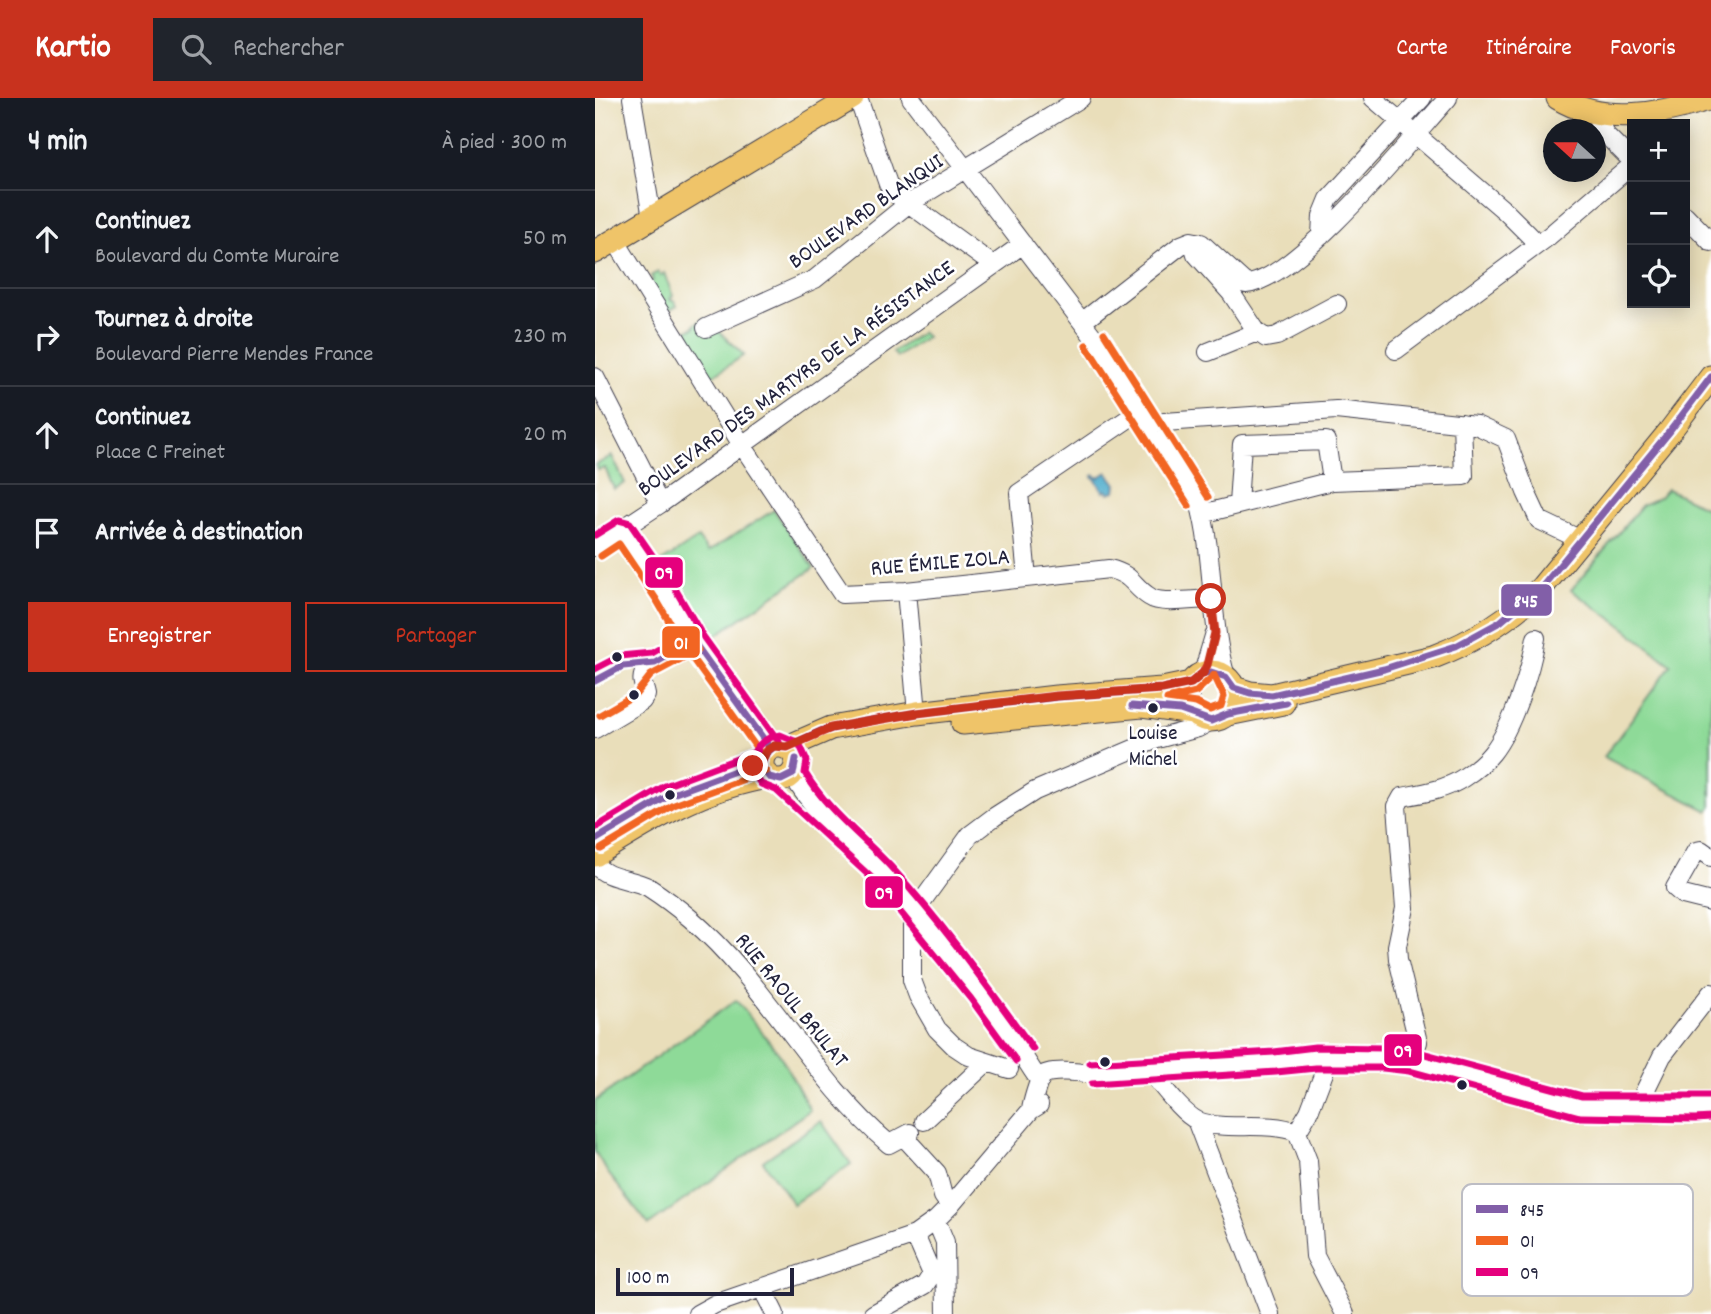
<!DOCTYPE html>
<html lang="fr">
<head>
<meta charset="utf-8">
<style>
  :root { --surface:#171b24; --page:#20242c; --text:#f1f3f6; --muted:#9ea1a6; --line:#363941; --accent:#c8321e }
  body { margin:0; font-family:Dekko,sans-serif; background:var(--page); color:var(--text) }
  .controls { position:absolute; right:21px; top:21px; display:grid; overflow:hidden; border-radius:0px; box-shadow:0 4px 18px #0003 }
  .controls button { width:63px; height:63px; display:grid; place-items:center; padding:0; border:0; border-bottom:2px solid var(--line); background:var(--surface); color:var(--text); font:35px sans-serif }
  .compass { position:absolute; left:948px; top:21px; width:63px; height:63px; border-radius:50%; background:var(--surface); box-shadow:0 4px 18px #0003; rotate:291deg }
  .scale { position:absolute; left:21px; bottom:18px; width:178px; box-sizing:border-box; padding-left:7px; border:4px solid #22223b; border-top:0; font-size:19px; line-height:24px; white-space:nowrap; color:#22223b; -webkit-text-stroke:5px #fff; paint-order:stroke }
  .stop { position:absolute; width:21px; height:21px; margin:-16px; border:5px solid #c8321e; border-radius:50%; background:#fff }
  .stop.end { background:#c8321e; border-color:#fff; box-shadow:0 2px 7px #0008 }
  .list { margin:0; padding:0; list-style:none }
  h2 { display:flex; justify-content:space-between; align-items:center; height:91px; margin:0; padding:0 28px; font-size:30px }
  h2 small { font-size:23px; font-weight:400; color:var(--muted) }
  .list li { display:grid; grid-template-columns:46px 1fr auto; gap:21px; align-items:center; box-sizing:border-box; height:98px; padding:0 28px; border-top:2px solid var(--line) }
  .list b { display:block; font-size:26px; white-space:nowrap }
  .list p { margin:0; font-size:23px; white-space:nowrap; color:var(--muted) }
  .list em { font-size:23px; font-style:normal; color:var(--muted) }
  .actions { display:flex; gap:14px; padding:21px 28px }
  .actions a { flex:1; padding:16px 0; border:2px solid var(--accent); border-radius:0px; text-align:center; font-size:24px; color:var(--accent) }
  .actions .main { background:var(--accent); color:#fff }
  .icon { flex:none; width:38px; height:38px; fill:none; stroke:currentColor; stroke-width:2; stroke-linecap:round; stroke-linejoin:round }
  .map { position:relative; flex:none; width:1116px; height:1216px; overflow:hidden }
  header { display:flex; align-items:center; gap:42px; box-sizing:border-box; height:98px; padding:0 35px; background:var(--accent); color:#fff }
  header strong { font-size:33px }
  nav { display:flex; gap:38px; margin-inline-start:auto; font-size:24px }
  .search { width:490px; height:63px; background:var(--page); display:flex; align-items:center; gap:18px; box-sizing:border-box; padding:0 24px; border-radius:0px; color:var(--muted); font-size:26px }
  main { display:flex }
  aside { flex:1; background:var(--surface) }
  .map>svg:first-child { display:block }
  .green { fill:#8eda98; stroke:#587e6a; stroke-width:2 }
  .water { fill:#4cabcb; stroke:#376683; stroke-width:2 }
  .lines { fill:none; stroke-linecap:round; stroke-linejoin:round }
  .minor-casing { stroke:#403e4e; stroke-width:20 }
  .major-casing { stroke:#403e4e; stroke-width:25 }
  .minor { stroke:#fff; stroke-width:18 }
  .major { stroke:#efc469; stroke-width:23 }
  .bus-1-casing { stroke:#fff; stroke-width:12 }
  .bus-2-casing { stroke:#fff; stroke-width:12 }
  .bus-3-casing { stroke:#fff; stroke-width:12 }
  .bus-1 { stroke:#825fa8; stroke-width:7 }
  .bus-2 { stroke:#f26522; stroke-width:7 }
  .bus-3 { stroke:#e5007d; stroke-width:7 }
  .route { stroke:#c8321e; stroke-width:9 }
  .bus-dot { fill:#22223b; stroke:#fff; stroke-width:2.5 }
  .labels { text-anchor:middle; stroke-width:5; stroke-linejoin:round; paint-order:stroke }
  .bus-label { font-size:21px; fill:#22223b; stroke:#fff }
  .street-label { font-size:23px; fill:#22223b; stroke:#fff }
  .key { fill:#fff; stroke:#bdbdc4; stroke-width:2 }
  .key-label { font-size:19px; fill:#22223b }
  .line-badge { stroke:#fff; stroke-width:2.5 }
  .badge-label { font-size:19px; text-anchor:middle; font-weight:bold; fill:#fff }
</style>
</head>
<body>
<header>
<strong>Kartio</strong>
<div class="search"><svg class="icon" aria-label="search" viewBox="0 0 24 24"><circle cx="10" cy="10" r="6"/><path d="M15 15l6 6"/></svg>Rechercher</div>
<nav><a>Carte</a><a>Itinéraire</a><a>Favoris</a></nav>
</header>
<main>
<aside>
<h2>4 min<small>À pied · 300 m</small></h2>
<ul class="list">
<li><svg class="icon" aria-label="ahead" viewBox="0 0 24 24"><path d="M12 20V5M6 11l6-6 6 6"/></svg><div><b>Continuez</b><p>Boulevard du Comte Muraire</p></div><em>50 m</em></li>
<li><svg class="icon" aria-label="right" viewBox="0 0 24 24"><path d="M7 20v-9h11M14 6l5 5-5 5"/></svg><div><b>Tournez à droite</b><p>Boulevard Pierre Mendes France</p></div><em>230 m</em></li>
<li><svg class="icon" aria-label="ahead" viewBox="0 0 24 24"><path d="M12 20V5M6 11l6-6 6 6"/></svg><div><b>Continuez</b><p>Place C Freinet</p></div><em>20 m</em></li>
<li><svg class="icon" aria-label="arrive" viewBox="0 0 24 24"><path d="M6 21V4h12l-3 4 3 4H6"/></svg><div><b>Arrivée à destination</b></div></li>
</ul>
<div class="actions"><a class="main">Enregistrer</a><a>Partager</a></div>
</aside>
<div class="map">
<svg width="1116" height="1216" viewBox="0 0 1116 1216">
  <rect width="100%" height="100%" fill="#fff"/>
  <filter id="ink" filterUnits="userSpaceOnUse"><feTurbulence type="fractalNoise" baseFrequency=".0143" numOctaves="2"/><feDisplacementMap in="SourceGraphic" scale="14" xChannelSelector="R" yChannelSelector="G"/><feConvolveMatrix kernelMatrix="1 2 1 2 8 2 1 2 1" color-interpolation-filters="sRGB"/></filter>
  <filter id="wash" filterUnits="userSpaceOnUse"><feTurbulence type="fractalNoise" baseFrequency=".00686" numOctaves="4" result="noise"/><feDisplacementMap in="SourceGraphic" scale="28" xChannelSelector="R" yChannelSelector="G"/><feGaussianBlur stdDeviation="1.57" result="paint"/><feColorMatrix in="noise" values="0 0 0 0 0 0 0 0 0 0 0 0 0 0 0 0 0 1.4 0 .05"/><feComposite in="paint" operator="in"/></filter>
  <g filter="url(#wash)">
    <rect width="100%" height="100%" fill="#e9deba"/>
    <path class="green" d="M63,174l3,4 3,-3 9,23 -3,3 2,2 2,-1 3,6 -10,6 -18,-29 4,-3 -2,-4z
      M110,220l39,37 -36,24 -28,-46 15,-6 -1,-2z
      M327,234l4,5 -29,20 -4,-5z
      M17,358l13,27 -11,6 -9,-21 -7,2 -2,-5z
      M1072,391l44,21v297l-3,4 -104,-54 67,-92 -46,-37 -54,-38 71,-85 18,-8z
      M179,412l40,58 -105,72 -50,-76 39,-26 10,14z
      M141,902l44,55 30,55 -161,115 -41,-52 -13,-21v-51z
      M226,1023l30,43 -58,40 -30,-43z"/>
    <path class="water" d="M512,374l9,12 -1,7 -7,2 -2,-3 -2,2 -11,-16 2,-1 3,3z"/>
  </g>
  <g filter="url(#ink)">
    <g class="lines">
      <defs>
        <path id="minor" d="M37,0l20,120
          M263,0l30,86 5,8 100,73
          M316,0l184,241 104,163c16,56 10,117 27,175
          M778,0l133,114 32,32
          M1000,16l10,20 27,27
          M1090,117l26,27
          M726,138l1,-20 7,-17 93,-101
          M20,142l127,205 100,149 64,-3 203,-22c25,6 23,17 41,28 11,8 47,2 61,2
          M599,149l2,7 35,39 26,39 9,6 11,-2 60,-32
          M487,224l99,-77 10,-4 10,2 45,41c50,-3 165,-145 202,-186
          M111,230l109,-49 93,-75 173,-106
          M801,252l153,-114 83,-71
          M613,254l49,-20
          M0,279l65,127
          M555,325l186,-13 140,15 30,14 20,53 13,28 42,20
          M643,406l4,-60 84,-3 6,40
          M607,416l130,-33 132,-5 -2,-53
          M27,432l43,63 28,48 77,107
          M0,449l65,-43 363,-260
          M432,480l-8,-85 122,-83
          M311,493l11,122
          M608,575l11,-37
          M0,631l47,-28 4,-6c-2,-10 -7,-16 0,-25l47,-29
          M198,676c14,33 64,72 89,98 11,12 21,25 31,37 34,41 66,84 98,127 10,15 18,31 29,45
          M1116,759l-10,-7 -5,1 -21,37 8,7 28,7
          M0,766c12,16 36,14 53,23 14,9 30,21 43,32 77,66 121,160 198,225l21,-11
          M816,963l7,-19 -20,-83 -1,-13 8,-38 -8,-102 5,-9c21,-4 43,-7 61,-19 9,-6 22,-16 29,-25 20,-25 39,-83 44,-115
          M414,971l-40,-13 -15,-10 -17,-17 -19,-33 -6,-16v-54l3,-15 55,-76 24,-18 41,-26 122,-52 41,-11 13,-7
          M553,971c13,15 33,44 50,52 29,11 67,-1 99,11l11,29 7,95 30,58
          M1042,1009l25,-51 49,-63
          M436,1012c1,-7 7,-29 11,-34 6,-7 38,-4 47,-2l186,-12 40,-5 69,1 27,3 170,46h130
          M601,1022l74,194
          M329,1023l63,-59
          M702,1034l12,-20 21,-55
          M309,1039l33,36 6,23 7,10
          M341,1122l9,22 1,72
          M167,1190l13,26
          M102,1216l18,-10 200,-69 21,-15 14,-14 81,-96 8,-5
          M278,1216l52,-29 7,-11 -17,-39"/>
        <path id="major" d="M963,0c46,28 105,16 153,0
          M0,154l257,-154
          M592 598a24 24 0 1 1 48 0a24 24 0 1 1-48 0Z
          M639,590l16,5 22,2 161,-38c42,-16 78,-39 109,-70l128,-156 41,-54
          M633,616l55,-11
          M368,625l179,-17 51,7
          M167 665a17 17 0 1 1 34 0a17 17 0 1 1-34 0Z
          M192,649l44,-19 86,-15 139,-16 106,-8 29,-6
          M0,757c54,-34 109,-68 174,-78"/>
      </defs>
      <use href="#minor" class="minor-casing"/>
      <use href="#major" class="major-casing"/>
      <use href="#minor" class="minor"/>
      <use href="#major" class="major"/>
      <defs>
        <path id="bus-1" d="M98,543l77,107
          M0,583l28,-15 32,-3 38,-22
          M537,608l48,4 31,11 17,-7 58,-11
          M201,661l-3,15 -12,6 -12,-3 -7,-10 2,-11 10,-10 13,1 34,-16 40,-9 56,-9 139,-16 106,-8 29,-6 12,-10 8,-1 15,5 8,11 16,5 22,2 112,-26 72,-23 44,-24 42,-35 128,-156 41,-54
          M0,742l75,-45 92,-34"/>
        <path id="bus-2" d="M509,235l104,164
          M491,247l103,161
          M6,458l18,-12 37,55 28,48 77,107
          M619,577l10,21 -3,10 -11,4 -14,-7 -29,-4 29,-7z
          M5,617l36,-21 15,-19 47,-25
          M6,751l73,-44 92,-34"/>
        <path id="bus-3" d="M0,437l24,-15 11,3 44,64 28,48 77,107
          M0,571l25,-13 32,-3 36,-21
          M0,730l70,-42 93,-35
          M421,963l-45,-62 -97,-119 -98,-90 -15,-6c-3,-5 -9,-10 -9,-16 -3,-18 12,-31 28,-33l19,8 8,18 -2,12c22,37 57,63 86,94 52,57 97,120 142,182
          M495,965l184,-11 41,-5 69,1 30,3 168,45h129
          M497,986l184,-12 40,-4h67l26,3 170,46
          M985,1019l115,2 16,-1"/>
      </defs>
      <use href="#bus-1" class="bus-1-casing"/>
      <use href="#bus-2" class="bus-2-casing"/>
      <use href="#bus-3" class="bus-3-casing"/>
      <use href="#bus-1" class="bus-1"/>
      <use href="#bus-2" class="bus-2"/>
      <use href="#bus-3" class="bus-3"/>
    </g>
  </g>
  <g class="lines" filter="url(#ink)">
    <path class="route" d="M158,668l9,-5 4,-10 8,-5 13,1 44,-19 86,-15 139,-17 106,-7 29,-6 12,-10 4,-8 8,-32 -4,-34"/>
  </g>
  <g class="bus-dot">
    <circle cx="22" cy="559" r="6"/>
    <circle cx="39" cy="597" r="6"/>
    <circle cx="558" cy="610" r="6"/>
    <circle cx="75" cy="697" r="6"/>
    <circle cx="510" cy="964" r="6"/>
    <circle cx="867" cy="987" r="6"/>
  </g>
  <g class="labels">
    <g class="bus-label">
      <text x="558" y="641">Louise<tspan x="558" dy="26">Michel</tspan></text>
    </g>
    <g class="street-label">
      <text transform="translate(270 112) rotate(-35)" y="8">BOULEVARD BLANQUI</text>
      <text transform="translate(200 279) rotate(-36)" y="8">BOULEVARD DES MARTYRS DE LA RÉSISTANCE</text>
      <text transform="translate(345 463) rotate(-5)" y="8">RUE ÉMILE ZOLA</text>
      <text transform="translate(198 901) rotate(51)" y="8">RUE RAOUL BRULAT</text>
    </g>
  </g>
  <rect x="867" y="1086" width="231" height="112" rx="10" class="key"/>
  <rect x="881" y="1107" width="32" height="8" fill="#825fa8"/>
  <rect x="881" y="1138" width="32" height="9" fill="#f26522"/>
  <rect x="881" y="1170" width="32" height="8" fill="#e5007d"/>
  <g class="key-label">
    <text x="925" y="1118">845</text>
    <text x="925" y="1149">01</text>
    <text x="925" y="1181">09</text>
  </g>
  <g class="line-badge">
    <rect x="49" y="458" width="40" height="33" rx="7" fill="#e5007d"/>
    <rect x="905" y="485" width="53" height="34" rx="7" fill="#825fa8"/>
    <rect x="66" y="527" width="40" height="34" rx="7" fill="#f26522"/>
    <rect x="269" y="777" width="40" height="34" rx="7" fill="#e5007d"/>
    <rect x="788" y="935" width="40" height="34" rx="7" fill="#e5007d"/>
  </g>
  <g class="badge-label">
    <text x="69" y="481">09</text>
    <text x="931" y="509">845</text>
    <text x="86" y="551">01</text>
    <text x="289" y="801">09</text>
    <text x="808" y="959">09</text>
  </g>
</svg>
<div class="controls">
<button>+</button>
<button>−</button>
<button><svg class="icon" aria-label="locate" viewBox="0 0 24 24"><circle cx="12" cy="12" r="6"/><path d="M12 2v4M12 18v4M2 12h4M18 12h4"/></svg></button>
</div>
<svg class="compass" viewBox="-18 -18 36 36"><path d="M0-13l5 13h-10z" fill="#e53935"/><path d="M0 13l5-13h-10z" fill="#9ea1a6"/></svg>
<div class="scale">100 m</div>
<div class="stop" style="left:616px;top:501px"></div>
<div class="stop end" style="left:158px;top:668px"></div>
</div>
</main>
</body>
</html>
